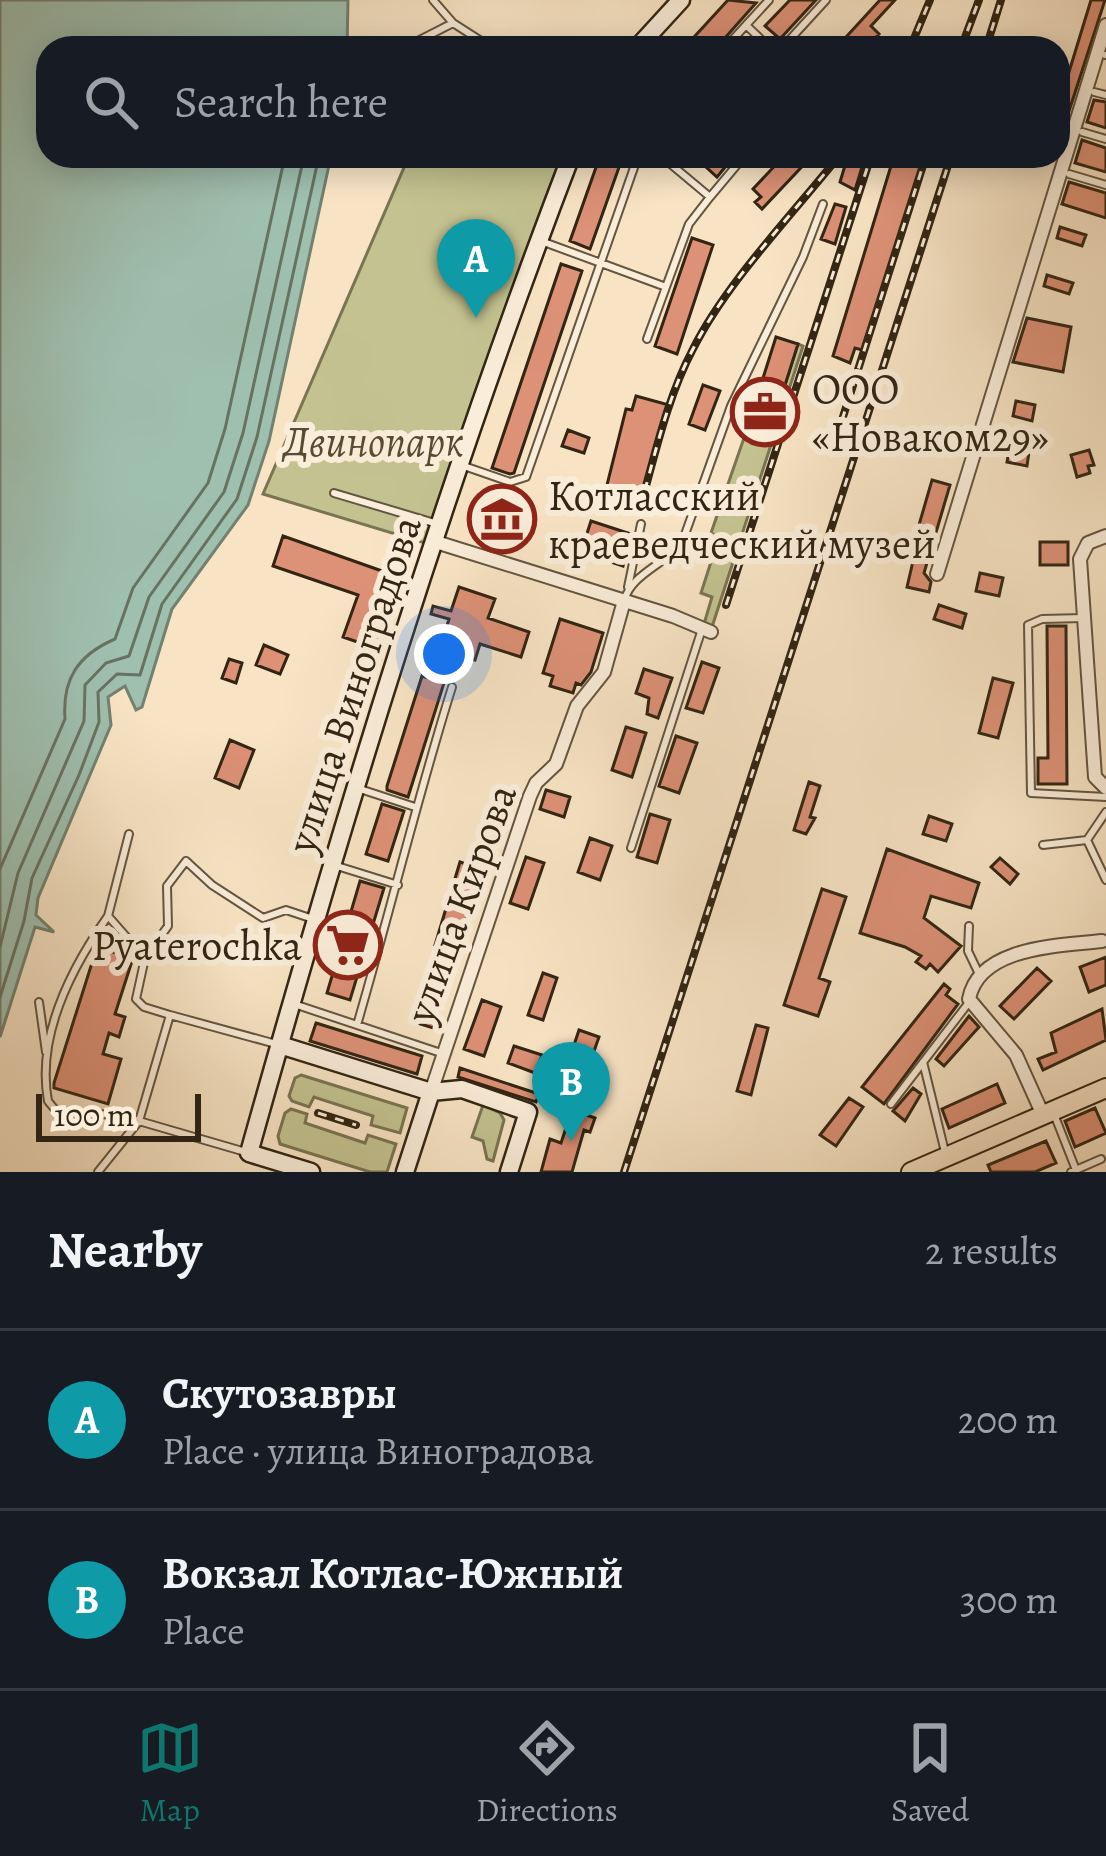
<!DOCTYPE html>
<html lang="en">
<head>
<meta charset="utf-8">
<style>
  :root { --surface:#171b24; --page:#20242c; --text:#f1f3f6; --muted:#9ea1a6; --line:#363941; --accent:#0f766e }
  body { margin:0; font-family:Alegreya,serif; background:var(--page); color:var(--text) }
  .scale { position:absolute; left:36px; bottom:30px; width:165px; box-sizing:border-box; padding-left:12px; border:6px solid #322513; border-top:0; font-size:33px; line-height:42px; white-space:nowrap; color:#322513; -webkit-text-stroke:9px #faedd9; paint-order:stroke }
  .you { position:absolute; left:444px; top:654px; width:42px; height:42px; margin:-30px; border:9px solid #fff; border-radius:50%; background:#1a73e8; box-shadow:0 0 0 18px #1a73e833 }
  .badge { display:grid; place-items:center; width:78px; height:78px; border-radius:50%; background:var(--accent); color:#fff; font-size:39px; font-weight:700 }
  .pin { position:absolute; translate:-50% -99px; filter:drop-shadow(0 3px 6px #0008) }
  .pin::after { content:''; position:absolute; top:63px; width:42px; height:36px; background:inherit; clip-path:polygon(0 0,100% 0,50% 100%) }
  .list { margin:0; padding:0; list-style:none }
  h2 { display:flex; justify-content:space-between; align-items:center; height:156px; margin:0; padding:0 48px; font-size:51px }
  h2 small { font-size:39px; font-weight:400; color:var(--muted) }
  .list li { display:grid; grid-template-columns:78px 1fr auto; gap:36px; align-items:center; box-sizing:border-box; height:180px; padding:0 48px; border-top:3px solid var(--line) }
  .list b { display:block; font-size:45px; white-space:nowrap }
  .list p { margin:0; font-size:39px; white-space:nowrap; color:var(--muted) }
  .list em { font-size:39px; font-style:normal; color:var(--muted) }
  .icon { flex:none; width:66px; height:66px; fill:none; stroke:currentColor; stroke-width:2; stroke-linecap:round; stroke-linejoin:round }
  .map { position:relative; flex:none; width:1106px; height:1172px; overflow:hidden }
  .search { position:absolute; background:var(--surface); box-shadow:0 6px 30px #0003; left:36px; right:36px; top:36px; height:132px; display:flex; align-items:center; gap:30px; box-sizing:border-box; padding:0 42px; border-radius:36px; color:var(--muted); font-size:45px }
  .sheet { height:516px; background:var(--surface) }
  nav { display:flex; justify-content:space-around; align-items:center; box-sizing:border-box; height:168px; border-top:3px solid var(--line); background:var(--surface); font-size:33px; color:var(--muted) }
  nav a { display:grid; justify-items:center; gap:6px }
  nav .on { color:var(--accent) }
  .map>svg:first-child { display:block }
  .green { fill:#c3c290; stroke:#7a7452; stroke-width:3 }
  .water { fill:#9fbfaf; stroke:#738171; stroke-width:3 }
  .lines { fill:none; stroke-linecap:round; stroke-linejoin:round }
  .shore { stroke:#687261; stroke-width:3 }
  .building { fill:#dd9177; stroke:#322513; stroke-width:3 }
  .lane-casing { stroke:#645540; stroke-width:10 }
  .street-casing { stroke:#645540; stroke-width:16 }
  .secondary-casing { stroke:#322513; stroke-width:21 }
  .primary-casing { stroke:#322513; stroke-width:22 }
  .lane { stroke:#faedd9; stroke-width:6 }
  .street { stroke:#faedd9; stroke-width:12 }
  .secondary { stroke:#faedd9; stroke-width:16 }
  .primary { stroke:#f8e4c5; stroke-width:18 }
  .rail-casing { stroke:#322513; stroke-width:8 }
  .rail { stroke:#faedd9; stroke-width:3; stroke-dasharray:9; stroke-linecap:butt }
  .labels { text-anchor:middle; stroke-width:12; stroke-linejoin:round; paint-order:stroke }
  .poi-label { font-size:42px; fill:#322513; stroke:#faedd9; text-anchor:start }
  .park-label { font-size:42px; font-style:italic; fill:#564c32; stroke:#faedd9 }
  .street-label { font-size:42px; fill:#322513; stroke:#faedd9 }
</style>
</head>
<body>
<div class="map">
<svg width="1106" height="1172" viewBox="0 0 1106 1172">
  <rect width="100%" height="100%" fill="#f8e4c5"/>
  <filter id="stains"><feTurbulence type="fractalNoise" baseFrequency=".00167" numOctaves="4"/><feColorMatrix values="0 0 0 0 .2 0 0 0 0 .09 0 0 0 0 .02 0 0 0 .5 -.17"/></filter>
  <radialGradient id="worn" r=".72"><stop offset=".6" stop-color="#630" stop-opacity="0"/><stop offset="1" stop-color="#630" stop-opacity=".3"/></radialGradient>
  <path class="green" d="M409,156h152l-136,387 -162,-49z
    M798,344l5,2 -91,281 -8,-3 8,-27 -11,-4 18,-56 -8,-4 34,-98 22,7z
    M301,1075l106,33 -7,25 -29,-8 2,-9 -59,-19 -5,10 -17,-6 -3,-5 6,-18z
    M483,1105l17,8 4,7 -11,41 -6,-2 -4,-18 -11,-4z
    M291,1109l16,5 -2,9 60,20 3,-8 28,9 -9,28h-17l-90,-28 -2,-8 7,-23z"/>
  <path class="water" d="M0,0h348l-1,48h-299v108h283l-62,285 -21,64 -76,104 -30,98 -6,3 -11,-24 -17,11 3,28 -73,173 -2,17 18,17 -19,-5 -35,110z"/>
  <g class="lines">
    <path class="shore" d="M0,869l65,-150c-3,-40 13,-64 50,-80l18,-51 75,-105 17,-54 60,-273
      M0,947l18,-74 66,-152 1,-36 21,-22 23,-7 20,-59 75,-105 19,-59 61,-277
      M0,997l24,-76 8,-43 47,-103 20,-53 -1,-30 19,-18 23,1 22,-71 75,-105 20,-62 62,-281"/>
  </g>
  <path class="building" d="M728,0l28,3 -40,45h-32z
    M790,0h26l-36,39 -15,-13z
    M880,0h15l-24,26 8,8 -14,14h-29z
    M1091,0h14l-47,145v-37z
    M1094,100l12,2v26l-19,-6z
    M1082,140l24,8v24l-31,-9z
    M600,156h23l-33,93 -20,-8z
    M694,156h36l1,4 -14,17z
    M784,156h28l-50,53 -7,-7 6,-5 -8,-8z
    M894,156h31l-63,194 -7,-2 -5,15 -17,-7z
    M847,159l16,5 -8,26 -15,-8z
    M1069,182l37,11v25l-44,-14z
    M835,204l11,3 -11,37 -14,-5z
    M1060,227l26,8 -4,11 -25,-8z
    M692,238l21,7 -36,109 -22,-8z
    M561,264l21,7 -68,202 -4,1 -18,-6z
    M1047,275l26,8 -4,11 -25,-8z
    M1027,318l44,9 -8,45 -50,-10z
    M776,337l22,7 -31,98 -22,-7z
    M703,385l17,6 -15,39 -16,-6z
    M636,396l33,9 -25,83 -8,1 -5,16 -27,-8 22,-88 6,1z
    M1016,401l19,4 -3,16 -19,-5z
    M568,430l21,8 -5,15 -22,-7z
    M1011,441l19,4 -3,21 -20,-4z
    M1089,450l5,15 -6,1 2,7 -13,4 -6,-22z
    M932,480l18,5 -26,88 7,9 -2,10 -22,-5 7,-30 -4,-1z
    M487,504l37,6 -8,28 -36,-10z
    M591,521l40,13 -8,32 -42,-14z
    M283,536l116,41 -24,71 -32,-11 15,-42 -85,-29z
    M1040,542h28v23h-28z
    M980,573l23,5 -4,18 -23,-5z
    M459,587l36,12 -7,19 41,14 -8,25 -41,-13 -5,16 -35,-11 9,-30 -18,-5 2,-8 18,5z
    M939,605l27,9 -4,14 -28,-9z
    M560,619l43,14 -12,39 -10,13 -5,-2 -3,10 -23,-7 3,-10 -10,-3z
    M1047,626h19l1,158h-29v-26h10z
    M264,645l24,10 -8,19 -24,-9z
    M229,659l13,4 -6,20 -14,-5z
    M702,662l17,6 -16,45 -17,-5z
    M644,669l28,9 -14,40 -11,-4 2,-16 -13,-5z
    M422,676l22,7 -36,114 -21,-7v-4z
    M993,678l20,5 -15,55 -19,-5z
    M626,727l20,6 -14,44 -20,-7z
    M676,736l21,7 -18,50 -20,-7z
    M230,740l24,10 -15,38 -24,-10z
    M809,782l11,4 -10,31 5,1 -9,16 -12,-4z
    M546,790l24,7 -6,20 -24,-8z
    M382,804l22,7 -16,50 -22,-7z
    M650,814l20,6 -13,43 -20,-6z
    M929,816l23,8 -6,17 -23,-7z
    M590,838l22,8 -12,34 -22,-8z
    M887,849l92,34 -8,25 -40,-12 -7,22 37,28 -23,26 -8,-8 -4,5 -10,-7 5,-6 -16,-9 -45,-14z
    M526,857l18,6 -16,46 -18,-6z
    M1000,858l18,16 -8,10 -19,-17z
    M460,862l22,7 -26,82 -21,-6z
    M360,881l24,7 -34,112 -23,-7z
    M822,889l24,8 -27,81 11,4 -12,34 -34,-11z
    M97,947l36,11 -18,56 10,3 -6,20 -10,-4 -6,21 18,5 -13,45 -54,-16v-5z
    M1106,957v28l-17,7 -9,-25z
    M1037,968l14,13 -37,38 -14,-13z
    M543,973l14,5 -14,42 -15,-5z
    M430,974l19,7 -16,47 -19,-6z
    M944,984l6,5 -4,6 12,9 -74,100 -22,-17z
    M482,1000l19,7 -17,49 -20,-7z
    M1102,1009l4,31 -63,30 -5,-11 18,-7 -5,-19z
    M969,1016l10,11 -35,39 -8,-7z
    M316,1023l106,33 -5,18 -107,-33z
    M756,1025l12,3 -17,67 -14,-4z
    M579,1030l20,7 -18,51 -19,-7z
    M514,1046l28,9 -7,18 -27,-10z
    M460,1068l79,26 -3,8 -78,-25z
    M997,1084l8,19 -56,25 -7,-19z
    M913,1088l8,6 -16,27 -12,-10z
    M849,1098l14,9 -27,39 -16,-11z
    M1095,1108l11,25 -31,14 -10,-26z
    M572,1110l23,8 -5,14 -6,-2 -12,42h-31l9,-33 11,4z
    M1046,1141l10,22 -21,9h-44l-3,-7z"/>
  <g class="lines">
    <defs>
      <path id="lane" d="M433,0l20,23 39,25
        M747,26l23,22
        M404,48l49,-25
        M725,48l44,-48
        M782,48l44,-48
        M1105,55h1
        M1094,92l12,3
        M1082,132l24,7
        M1069,174l37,11
        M710,197l31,-37 -4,-4
        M541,241l125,46
        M647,339l42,-115 21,-27 -49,-41
        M461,465l49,17 16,-5 112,-321
        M334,493l104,31
        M628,587l13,-63
        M624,601c8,-29 43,-36 59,-61l48,-134 72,-149 20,-53
        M1084,618l-42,1 -14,6 3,168 75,4
        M360,789l55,18
        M129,834l-21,82 37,42 -9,41 8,8 26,8
        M1087,840l19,40
        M1043,845l44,-5 19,-28
        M631,848l71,-219
        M337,866l61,19
        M969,926l-1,25 11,23
        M145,958l23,-32 -1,-40 19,-25 26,24 51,33 23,-8 27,9
        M39,1002l7,50
        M294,1004l147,49
        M357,1025c33,-113 60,-226 95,-338
        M923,1062l22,90
        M891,1104l79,-103
        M1054,1114l22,56
        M249,1153l-110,-32 31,-106 106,29
        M98,1172l41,-51c-10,-3 -20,-7 -30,-7 -31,1 -37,19 -61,-13 -12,-66 24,-134 60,-185
        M1071,1172l30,-13"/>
      <path id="street" d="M1106,536l-18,7 -8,16 15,218 11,11
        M436,542l237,74 38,16
        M937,574l169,-549
        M431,1092l99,-296 6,-13 20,-19 21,-58 27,-34 20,-71
        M1043,1115l-27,-60 -47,-56c10,-53 91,-53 133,-58"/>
      <path id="secondary" d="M637,48l44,-48
        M280,1045l151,47 31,-3 66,23 -19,60
        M311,1172l-62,-19c94,-336 197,-672 322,-997
        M405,1172l26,-80"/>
      <path id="primary" d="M911,1172l195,-84"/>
    </defs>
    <use href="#lane" class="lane-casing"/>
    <use href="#street" class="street-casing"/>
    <use href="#secondary" class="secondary-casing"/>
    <use href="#primary" class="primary-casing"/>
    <use href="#lane" class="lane"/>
    <use href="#street" class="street"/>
    <use href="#secondary" class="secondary"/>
    <use href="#primary" class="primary"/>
    <defs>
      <path id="rail" d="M910,48l20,-48
        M961,48l18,-48
        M986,48l15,-48
        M842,420l84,-264
        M640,508c15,-53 27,-110 53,-159 33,-66 99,-134 146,-193
        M726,605l145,-449
        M318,1113l38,12
        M624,1172l327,-1016"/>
    </defs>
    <use href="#rail" class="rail-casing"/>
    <use href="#rail" class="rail"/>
  </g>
  <defs>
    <symbol id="office-ring" viewBox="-11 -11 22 22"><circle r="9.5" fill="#faedd9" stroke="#8f2418" stroke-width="1.5"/><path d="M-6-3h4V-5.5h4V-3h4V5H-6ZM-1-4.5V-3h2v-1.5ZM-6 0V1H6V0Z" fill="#8f2418"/></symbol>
    <symbol id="museum-ring" viewBox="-11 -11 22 22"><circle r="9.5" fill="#faedd9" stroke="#8f2418" stroke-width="1.5"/><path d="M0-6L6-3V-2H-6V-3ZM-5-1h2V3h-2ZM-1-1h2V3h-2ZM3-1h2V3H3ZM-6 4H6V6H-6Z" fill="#8f2418"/></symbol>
    <symbol id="supermarket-ring" viewBox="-11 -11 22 22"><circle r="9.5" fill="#faedd9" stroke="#8f2418" stroke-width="1.5"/><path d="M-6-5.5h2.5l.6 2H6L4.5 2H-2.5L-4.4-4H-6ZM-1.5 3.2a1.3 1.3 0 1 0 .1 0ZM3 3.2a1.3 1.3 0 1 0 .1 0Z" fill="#8f2418"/></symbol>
  </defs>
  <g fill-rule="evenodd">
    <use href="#office-ring" x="727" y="374" width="76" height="76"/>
    <use href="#museum-ring" x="464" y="481" width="76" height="76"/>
    <use href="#supermarket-ring" x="310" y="907" width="76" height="76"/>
  </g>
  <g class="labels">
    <g class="poi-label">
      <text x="812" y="403">ООО<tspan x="812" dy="48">«Новаком29»</tspan></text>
      <text x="548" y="510">Котласский<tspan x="548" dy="48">краеведческий музей</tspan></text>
      <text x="302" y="960" text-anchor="end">Pyaterochka</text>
    </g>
    <g class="park-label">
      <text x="374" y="456">Двинопарк</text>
    </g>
    <g class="street-label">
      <text transform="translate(353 684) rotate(-72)" y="15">улица Виноградова</text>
      <text transform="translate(460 903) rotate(-70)" y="15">улица Кирова</text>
    </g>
  </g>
  <rect width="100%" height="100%" filter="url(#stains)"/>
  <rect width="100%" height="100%" fill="url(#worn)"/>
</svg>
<div class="scale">100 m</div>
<div class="you"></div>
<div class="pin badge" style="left:476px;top:318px;background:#0f9aa8">A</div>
<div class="pin badge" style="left:571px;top:1141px;background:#0f9aa8">B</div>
<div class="search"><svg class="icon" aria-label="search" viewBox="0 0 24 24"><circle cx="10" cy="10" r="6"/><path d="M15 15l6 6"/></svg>Search here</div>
</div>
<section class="sheet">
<h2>Nearby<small>2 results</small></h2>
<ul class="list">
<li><span class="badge" style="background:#0f9aa8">A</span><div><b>Скутозавры</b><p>Place · улица Виноградова</p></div><em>200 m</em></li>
<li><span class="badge" style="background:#0f9aa8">B</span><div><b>Вокзал Котлас-Южный</b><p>Place</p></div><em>300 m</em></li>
</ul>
</section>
<nav>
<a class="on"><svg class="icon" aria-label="map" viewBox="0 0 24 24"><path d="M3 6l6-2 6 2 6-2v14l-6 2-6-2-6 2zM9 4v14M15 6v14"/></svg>Map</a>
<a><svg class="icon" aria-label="directions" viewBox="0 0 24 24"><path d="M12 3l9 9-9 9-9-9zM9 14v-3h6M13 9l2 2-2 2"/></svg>Directions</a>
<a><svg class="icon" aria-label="saved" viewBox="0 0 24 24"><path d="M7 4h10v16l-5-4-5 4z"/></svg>Saved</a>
</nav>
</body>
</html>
